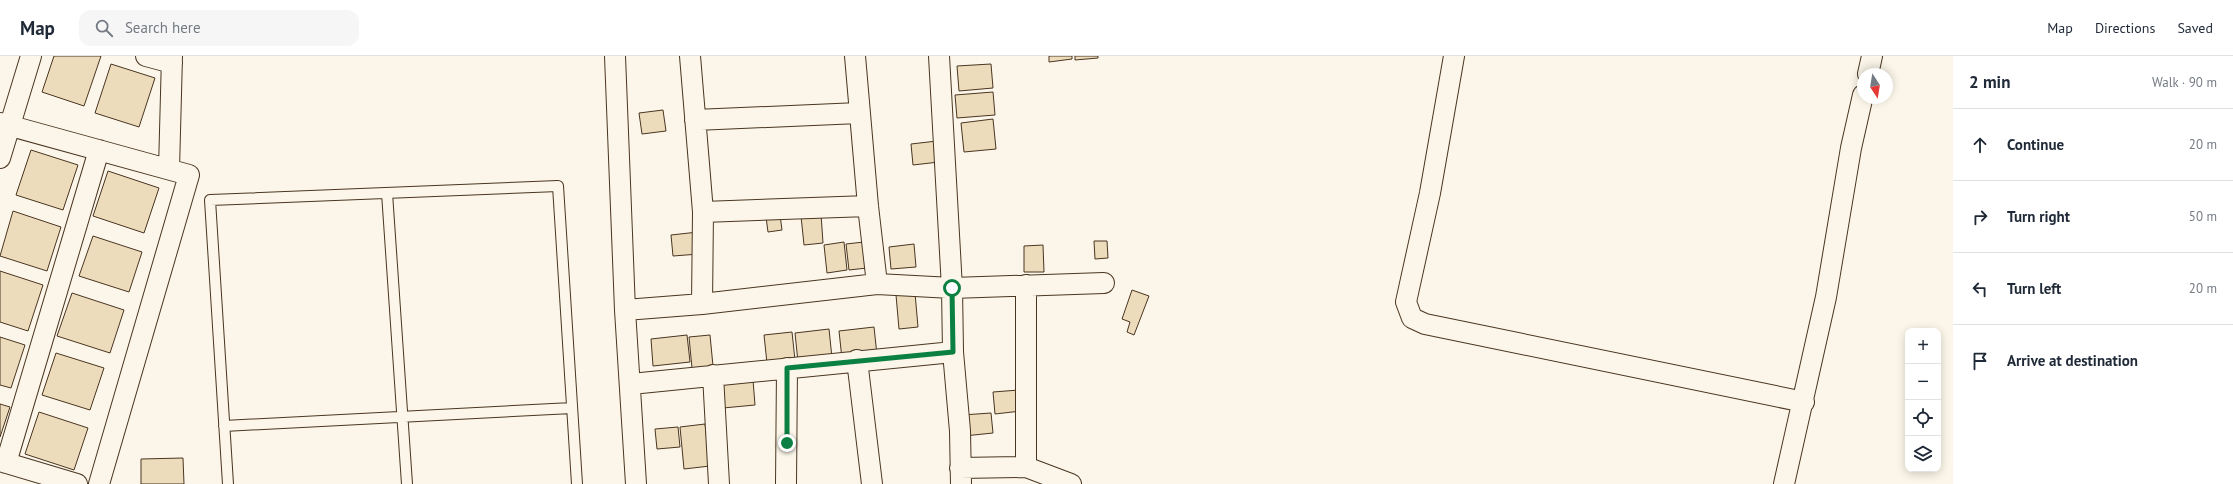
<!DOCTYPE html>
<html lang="en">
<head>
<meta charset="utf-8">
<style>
  :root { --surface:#fff; --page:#f6f6f7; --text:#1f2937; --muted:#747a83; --line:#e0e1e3 }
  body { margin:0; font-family:"PT Sans",sans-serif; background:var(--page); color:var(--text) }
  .controls { position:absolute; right:12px; bottom:12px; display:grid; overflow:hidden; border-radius:8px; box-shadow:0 2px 10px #0003 }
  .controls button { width:36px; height:36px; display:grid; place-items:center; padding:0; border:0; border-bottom:1px solid var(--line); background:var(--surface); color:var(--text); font:20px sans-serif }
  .compass { position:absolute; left:1857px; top:12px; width:36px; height:36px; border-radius:50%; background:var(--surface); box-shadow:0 2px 10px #0003; rotate:168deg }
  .stop { position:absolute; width:12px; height:12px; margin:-9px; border:3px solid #0b8043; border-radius:50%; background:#fff }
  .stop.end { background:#0b8043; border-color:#fff; box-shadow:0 1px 4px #0008 }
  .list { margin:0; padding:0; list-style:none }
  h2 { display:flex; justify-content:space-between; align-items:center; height:52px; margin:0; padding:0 16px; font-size:17px }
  h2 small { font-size:13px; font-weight:400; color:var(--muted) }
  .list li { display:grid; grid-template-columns:26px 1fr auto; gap:12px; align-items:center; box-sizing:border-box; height:72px; padding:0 16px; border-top:1px solid var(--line) }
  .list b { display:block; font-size:15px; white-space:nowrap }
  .list em { font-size:13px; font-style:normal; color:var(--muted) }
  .icon { flex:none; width:22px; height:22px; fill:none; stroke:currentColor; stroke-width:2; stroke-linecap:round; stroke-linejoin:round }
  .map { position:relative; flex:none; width:1953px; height:428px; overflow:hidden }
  header { display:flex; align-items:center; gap:24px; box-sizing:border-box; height:56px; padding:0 20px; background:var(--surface); border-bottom:1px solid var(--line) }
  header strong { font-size:19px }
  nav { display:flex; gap:22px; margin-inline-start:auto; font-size:14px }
  .search { width:280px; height:36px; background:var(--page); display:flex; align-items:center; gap:10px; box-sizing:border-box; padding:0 14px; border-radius:12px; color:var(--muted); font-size:15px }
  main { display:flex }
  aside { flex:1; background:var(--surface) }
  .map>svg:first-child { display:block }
  .building { fill:#ecdcbc; stroke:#4a3520 }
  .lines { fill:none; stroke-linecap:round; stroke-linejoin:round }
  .service-casing { stroke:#4a3520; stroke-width:12 }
  .minor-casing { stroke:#4a3520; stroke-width:22 }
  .service { stroke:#fbf6e9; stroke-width:10 }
  .minor { stroke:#fbf6e9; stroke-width:20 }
  .route { stroke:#0b8043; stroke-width:5 }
</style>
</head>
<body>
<header>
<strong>Map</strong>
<div class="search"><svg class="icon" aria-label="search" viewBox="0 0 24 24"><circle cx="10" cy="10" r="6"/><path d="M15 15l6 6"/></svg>Search here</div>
<nav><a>Map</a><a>Directions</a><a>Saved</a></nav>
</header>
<main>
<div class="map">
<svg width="1953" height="428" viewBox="0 0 1953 428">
  <rect width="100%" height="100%" fill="#fbf6e9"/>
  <path class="building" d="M54,0h47l-17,50 -42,-14z
    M1049,0h23v3l-23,3z
    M1075,0h23v2l-23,2z
    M111,8l44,14 -16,49 -44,-14z
    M991,8l2,24 -34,3 -2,-25z
    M993,36l2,23 -38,3 -2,-23z
    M663,54l3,21 -24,3 -3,-21z
    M993,63l3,30 -32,3 -3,-29z
    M937,85l2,21 -26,3 -2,-21z
    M31,94l47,15 -15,45 -47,-15z
    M108,115l51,17 -15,45 -51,-17z
    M13,155l48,16 -14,44 -47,-15z
    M821,158l2,29 -19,2 -3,-29z
    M780,159l2,15 -14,2 -2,-15z
    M698,176l1,22 -26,2 -2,-21z
    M93,180l49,16 -13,40 -50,-16z
    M1094,185h13l1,17 -13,1z
    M844,186l3,28 -20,3 -3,-28z
    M864,186l3,26 -18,2 -3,-26z
    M914,188l2,23 -25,2 -2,-22z
    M1043,189l1,27h-20v-26z
    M0,215l43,14 -15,46 -28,-9z
    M1132,234l17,6 -15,39 -7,-3 3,-10 -8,-3z
    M72,237l52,17 -14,43 -53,-17z
    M915,237l3,34 -19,2 -3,-34z
    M874,271l3,28 -35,4 -3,-28z
    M829,273l3,29 -34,4 -3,-29z
    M792,276l3,28 -28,3 -3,-28z
    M687,279l3,27 -37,4 -2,-27z
    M710,279l3,31 -21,2 -3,-31z
    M0,281l25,8 -14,43 -11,-3z
    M56,297l48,15 -14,42 -48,-15z
    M753,324l2,25 -32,3 -2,-24z
    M1019,334l2,21 -26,3 -2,-22z
    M0,348l10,3 -10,30z
    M39,356l49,16 -14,42 -49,-16z
    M991,357l2,20 -29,3 -2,-21z
    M705,368l5,42 -26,3 -4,-42z
    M678,371l2,20 -23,2 -2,-20z
    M183,402l1,26h-43v-25z"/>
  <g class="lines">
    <defs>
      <path id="service" d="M387,137l20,291
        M224,370l348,-18
        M228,428l-18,-284 348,-14 19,298"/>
      <path id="minor" d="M146,0l26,7
        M615,0l10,254 11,174
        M690,0l13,156 -1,92
        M855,0l13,150 9,78
        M939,0l13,232 1,64 7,79 1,53
        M1454,0l-24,137 -24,109 6,16 13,6 379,78
        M1868,18l4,-18
        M695,64l164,-7
        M0,67l189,52 -90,309
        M0,102l31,-102
        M169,113l3,-113
        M703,156l165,-6
        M625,254l77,-6 175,-20 75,4 152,-5
        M857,304l15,124
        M713,319l6,109
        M631,328l322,-32
        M0,405l77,23
        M6,407l93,-313
        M1026,411v-182
        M960,412l66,-1 45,17
        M786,428l1,-116
        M1784,428l42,-187 25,-149 12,-53"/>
    </defs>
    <use href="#service" class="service-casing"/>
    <use href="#minor" class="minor-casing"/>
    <use href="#service" class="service"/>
    <use href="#minor" class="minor"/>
  </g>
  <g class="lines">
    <path class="route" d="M787,387v-75l166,-16 -1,-64"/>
  </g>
</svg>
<div class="controls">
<button>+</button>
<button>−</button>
<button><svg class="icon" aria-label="locate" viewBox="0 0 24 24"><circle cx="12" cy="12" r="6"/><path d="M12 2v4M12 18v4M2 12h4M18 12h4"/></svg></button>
<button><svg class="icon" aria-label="layers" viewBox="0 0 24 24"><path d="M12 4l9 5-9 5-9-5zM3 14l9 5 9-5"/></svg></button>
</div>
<svg class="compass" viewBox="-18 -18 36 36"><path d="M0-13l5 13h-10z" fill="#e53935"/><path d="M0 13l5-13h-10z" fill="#747a83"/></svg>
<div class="stop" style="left:952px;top:232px"></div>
<div class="stop end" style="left:787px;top:387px"></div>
</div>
<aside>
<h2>2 min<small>Walk · 90 m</small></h2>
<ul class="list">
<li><svg class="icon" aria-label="ahead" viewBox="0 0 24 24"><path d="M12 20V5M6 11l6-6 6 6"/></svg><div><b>Continue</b></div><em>20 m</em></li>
<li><svg class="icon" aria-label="right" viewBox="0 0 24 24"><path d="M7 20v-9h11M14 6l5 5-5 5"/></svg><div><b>Turn right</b></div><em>50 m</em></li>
<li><svg class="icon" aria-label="left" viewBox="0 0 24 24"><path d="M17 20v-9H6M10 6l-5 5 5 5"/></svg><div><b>Turn left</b></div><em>20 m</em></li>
<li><svg class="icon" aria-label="arrive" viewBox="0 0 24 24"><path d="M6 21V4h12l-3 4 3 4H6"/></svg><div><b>Arrive at destination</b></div></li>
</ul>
</aside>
</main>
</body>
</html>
